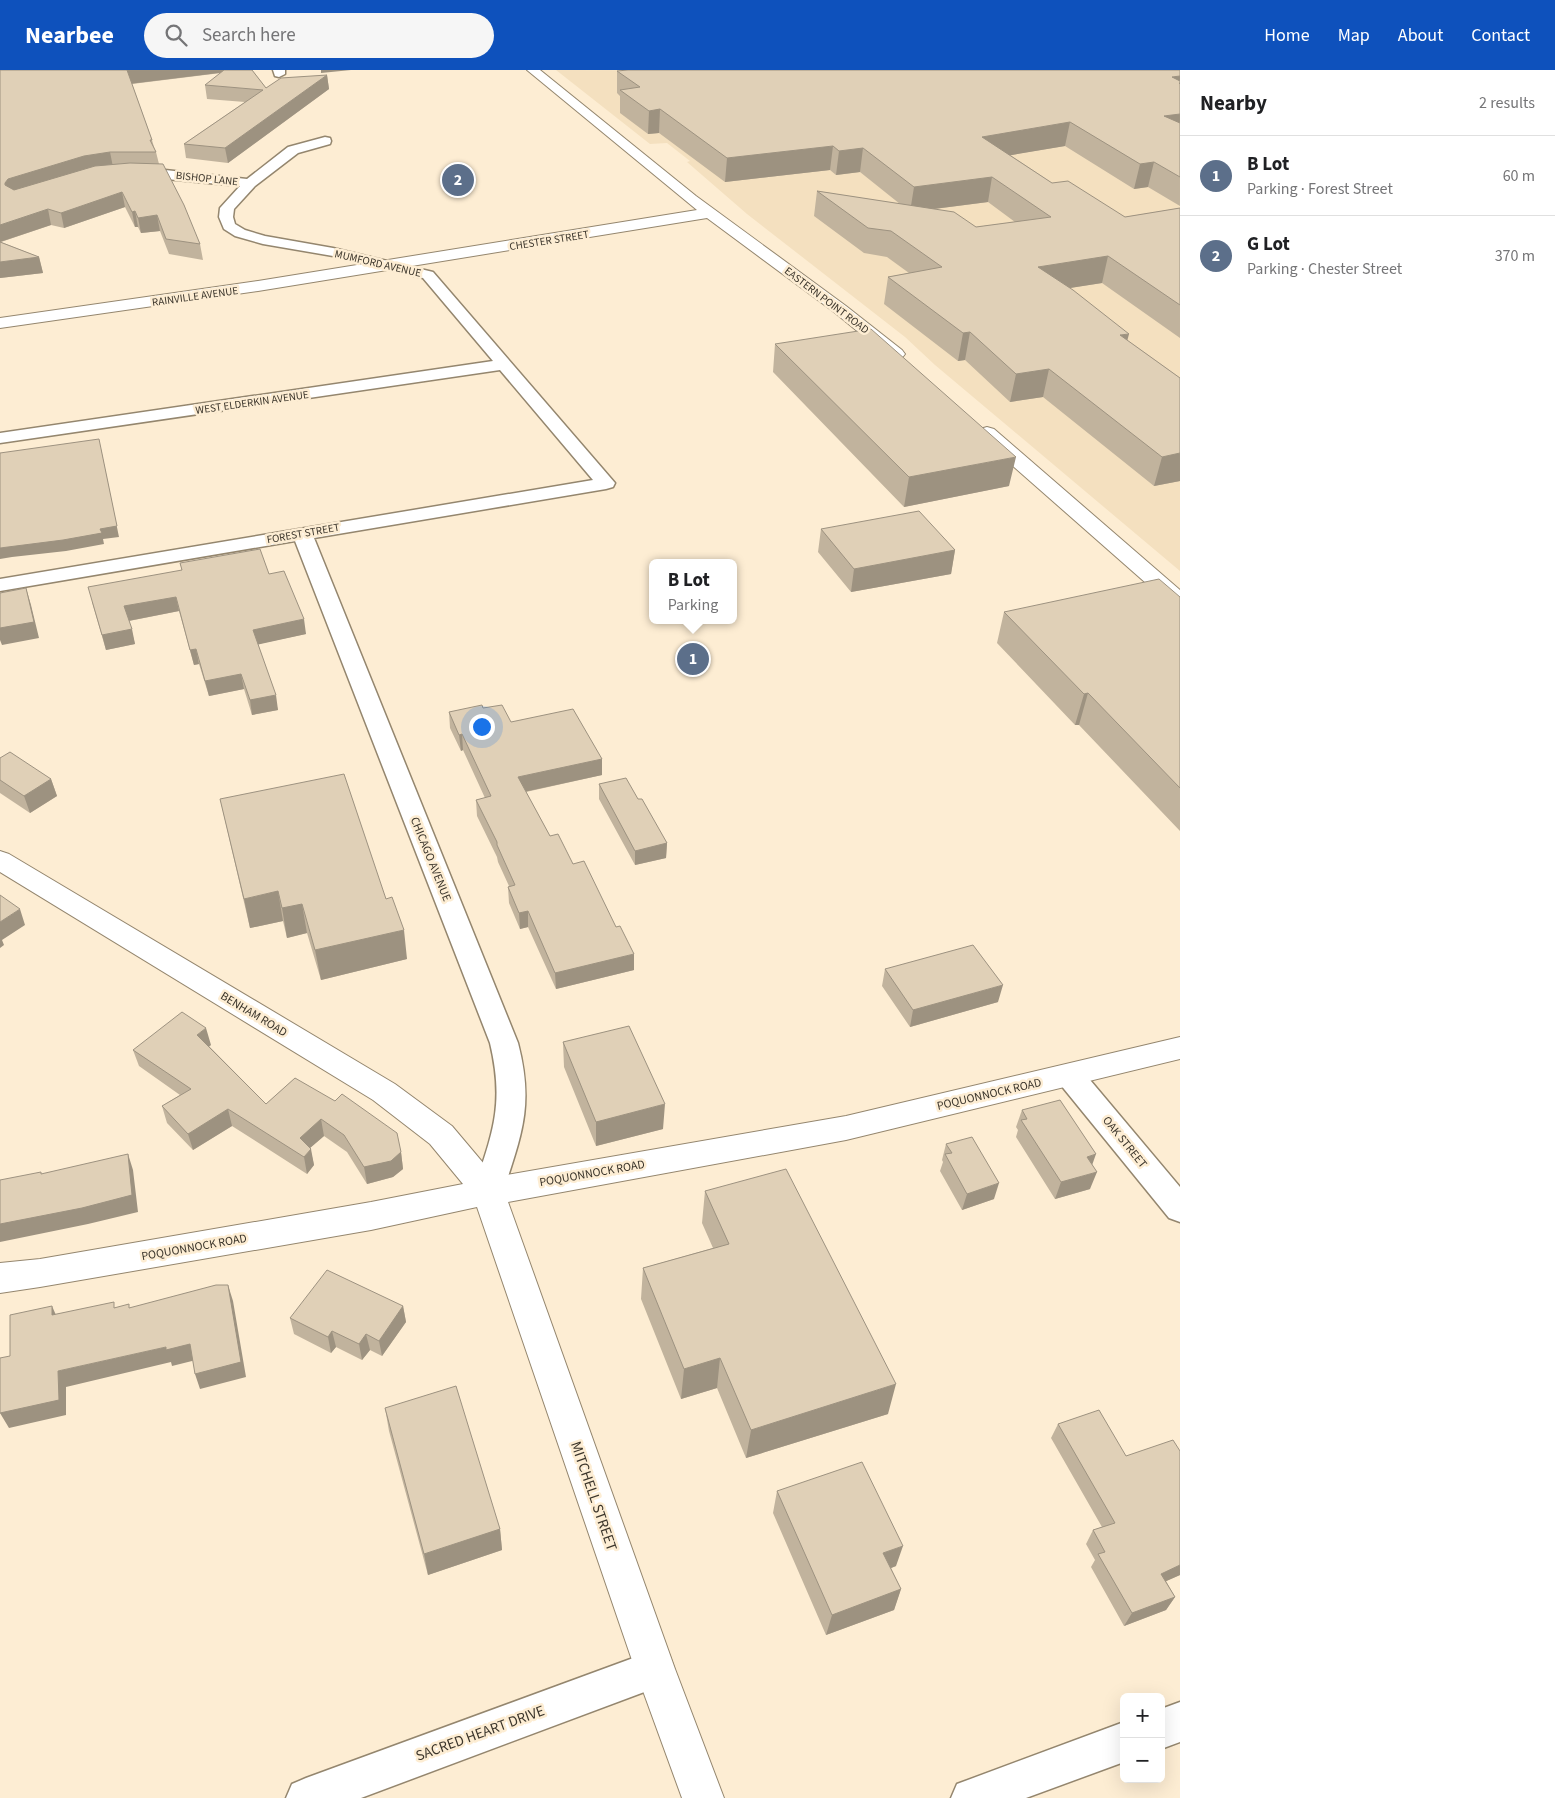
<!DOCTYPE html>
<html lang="en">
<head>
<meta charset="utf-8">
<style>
  :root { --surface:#fff; --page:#f6f6f6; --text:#202124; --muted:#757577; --line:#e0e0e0; --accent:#0e51bc }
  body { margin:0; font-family:"Source Sans 3",sans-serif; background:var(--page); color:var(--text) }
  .controls { position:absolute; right:15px; bottom:15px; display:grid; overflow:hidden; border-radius:8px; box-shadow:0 5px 20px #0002 }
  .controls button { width:45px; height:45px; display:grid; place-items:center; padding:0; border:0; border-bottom:1px solid var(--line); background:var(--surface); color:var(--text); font:25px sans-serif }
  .you { position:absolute; left:481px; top:656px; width:18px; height:18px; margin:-12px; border:4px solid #fff; border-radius:50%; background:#1a73e8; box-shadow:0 0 0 8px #1a73e833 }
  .badge { display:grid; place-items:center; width:32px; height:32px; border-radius:50%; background:var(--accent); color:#fff; font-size:16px; font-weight:700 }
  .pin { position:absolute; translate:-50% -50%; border:2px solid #fff; box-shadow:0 1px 5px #0006 }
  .popup { position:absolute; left:649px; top:489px; width:88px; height:65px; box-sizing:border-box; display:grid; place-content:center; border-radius:8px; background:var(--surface); filter:drop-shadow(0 1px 4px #0005); font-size:16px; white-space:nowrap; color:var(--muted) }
  .popup b { font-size:19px; color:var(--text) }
  .popup::after { content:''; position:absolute; left:50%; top:100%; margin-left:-10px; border:10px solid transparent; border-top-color:var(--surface) }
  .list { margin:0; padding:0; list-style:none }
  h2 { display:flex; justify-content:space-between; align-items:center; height:65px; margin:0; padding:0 20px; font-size:21px }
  h2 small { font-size:16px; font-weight:400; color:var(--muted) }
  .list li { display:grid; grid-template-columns:32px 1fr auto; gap:15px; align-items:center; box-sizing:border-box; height:80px; padding:0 20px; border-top:1px solid var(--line) }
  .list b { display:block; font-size:19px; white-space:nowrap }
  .list p { margin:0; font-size:16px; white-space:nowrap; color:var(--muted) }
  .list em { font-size:16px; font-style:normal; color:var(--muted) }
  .icon { flex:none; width:28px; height:28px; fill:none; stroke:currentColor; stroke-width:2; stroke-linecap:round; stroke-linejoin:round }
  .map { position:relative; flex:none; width:1180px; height:1728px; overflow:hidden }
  header { display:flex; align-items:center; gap:30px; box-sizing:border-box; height:70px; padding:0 25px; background:var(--accent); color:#fff }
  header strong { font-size:24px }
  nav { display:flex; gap:28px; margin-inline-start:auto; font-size:18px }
  .search { width:350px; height:45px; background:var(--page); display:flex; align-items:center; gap:12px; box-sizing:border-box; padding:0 18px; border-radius:28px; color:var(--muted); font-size:19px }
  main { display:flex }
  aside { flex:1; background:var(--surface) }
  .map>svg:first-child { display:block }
  .built { fill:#f4e0bf }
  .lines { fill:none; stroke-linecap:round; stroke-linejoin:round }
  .street-casing { stroke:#94866e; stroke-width:3 }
  .secondary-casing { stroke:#94866e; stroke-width:2 }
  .street { fill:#fff; fill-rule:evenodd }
  .secondary { fill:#fff; fill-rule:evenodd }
  .wall { fill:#c1b39d; fill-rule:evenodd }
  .shaded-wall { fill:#9d9280 }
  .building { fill:#e0d0b7; stroke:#9d9280 }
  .labels { text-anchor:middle; stroke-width:5; stroke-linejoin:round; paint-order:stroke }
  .far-street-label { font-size:11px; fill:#3b352b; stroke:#fdedd3 }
  .street-label { font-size:12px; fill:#3b352b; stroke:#fdedd3 }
  .near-street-label { font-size:15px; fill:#3b352b; stroke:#fdedd3 }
</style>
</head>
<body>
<header>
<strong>Nearbee</strong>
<div class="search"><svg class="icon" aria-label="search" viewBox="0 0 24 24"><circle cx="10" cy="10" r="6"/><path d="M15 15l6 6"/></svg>Search here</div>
<nav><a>Home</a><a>Map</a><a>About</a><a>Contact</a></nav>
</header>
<main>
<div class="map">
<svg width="1180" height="1728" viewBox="0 0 1180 1728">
  <rect width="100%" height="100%" fill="#fdedd3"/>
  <path class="built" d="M556,0l624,1v500l-245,-206 -30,-28 -158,-123 -60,-52 3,-1 -23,-18 -17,1z"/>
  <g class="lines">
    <defs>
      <path id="street" d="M273,0h12v4l-6,3 -4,-1z
        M325,67l5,1 1,3 -1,3 -32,9 -43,33 -21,23 -1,8 2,7 10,6 20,6 68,12 100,24 182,211 -2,4 -7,2 -292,49 204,505c16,62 4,90 -15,149l-4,9 -11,4 -11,-4 -4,-9c19,-58 32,-86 17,-149l-195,-502 -295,50v-12l593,-99 -93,-110 -500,73v-10l493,-72 -70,-83 -90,-22 -70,-12 -28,-8 -11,-7 -5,-12 1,-9 20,-22 -106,-10 -7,-4 7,-4 22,1 91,10 41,-32z
        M1070,995l10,3 100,119v35l-11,-4 -109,-134 -4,-8 4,-8z
        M655,1580l14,5 5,14 -5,14 -14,5 -294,110h-75l6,-14 14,-6z
        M1180,1632v40l-19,7v-40z
        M1124,1652v40l-98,36h-75l6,-14z"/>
      <path id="secondary" d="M527,0h13l156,126 150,110 56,44 3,4 -3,4 -6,1 -6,-1 -56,-46 -127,-94 -449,73 -258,37v-10l258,-37 439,-71z
        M987,357l7,2 186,161v17l-8,-1 -192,-169 -2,-4 2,-4z
        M0,781l9,3 386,230 57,42 43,51 351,-61 334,-79v22l-334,81 -338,62 167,467 49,129h-42l-47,-129 -158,-462 -106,23 -331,57 -40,6v-30l40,-4 331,-57 92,-18 -33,-40 -57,-44 -373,-228z"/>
    </defs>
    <use href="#street" class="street-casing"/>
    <use href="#secondary" class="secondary-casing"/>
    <use href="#street" class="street"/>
    <use href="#secondary" class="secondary"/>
  </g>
  <path class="wall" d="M0,0h252l14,18 61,-13 2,14 -101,74 -42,-5 -2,-14 61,-42 -38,-3 -2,-14 16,-12 -89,11 20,56 2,7 2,5 3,12 41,80 3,16 -34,-6 -9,-23 -19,2 -3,-6h-3l-10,-20 -61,21 -13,-3 -50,17 38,15 4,16 -43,5z
    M1180,0v136l-32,-19 -14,2 -69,-43 -55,9 42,28 73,34 55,-9v130l-78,-55 -33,5 58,52 53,38v103l-26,5 -111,-89 -33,5 -45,-42 -7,1 -74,-57 4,-27 21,-4 -22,-16 -23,-4 -50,-37 3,-25 83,13 -40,-32 -24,3 -6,-5 -105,12 -66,-49 -11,1 -28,-21v-17l-3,-3v-22zM988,132l27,20 -39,5 -42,-18z
    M775,274l234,142 -105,21 -131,-135z
    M821,459l134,21 -4,24 -100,18 -33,-40z
    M180,493l89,11 37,60 -48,10 20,66 -26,5 -8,-26 -35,7 -10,-32 -5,1 -15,-54 -50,10 6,23 -29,6 -14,-48 90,-32z
    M1180,527v234l-101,-106h-4l-78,-82 7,-31z
    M483,638l28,14 91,37v16l-76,17 24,44 23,28 61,106 -78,19 -28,-62 -8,2 -11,-26 -1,-16 1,-1 -11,-24 -1,-5 -20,-41 -1,-16 9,-2 -22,-48 -2,1 -11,-23 -1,-16z
    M0,688l51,21 6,17 -27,17 -30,-20z
    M599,714l39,15 29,44 -1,15 -31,7 -36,-66z
    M220,729l166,100 21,60 -86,21 -14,-47 -20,5 -4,-17 -33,7z
    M885,899l113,33 -88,25 -28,-41z
    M563,972l100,87 -67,17 -32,-79z
    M211,975l-2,1 57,58 29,-26 106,74 2,17 -10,8 -26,7 -20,-32 -23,-16 -14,12 4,17 -7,9 -75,-48 -39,24 -26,-27 -5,-17 18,-11 -41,-29 -6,-16z
    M1022,1040l68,79 -35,10 -39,-62 2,-7 -2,-3z
    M946,1074l48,55 -32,11 -22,-39 3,-9 -1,-2z
    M705,1121l183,223 -142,44 -29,-70 -36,11 -40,-100 2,-31 70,-20 -11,-25z
    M403,1236l3,16 -24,34 -12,-6 -8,10 -26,-13 -5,6 -37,-19 -4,-16z
    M385,1338l115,121 2,21 -74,25 -39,-144z
    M1058,1354l68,32 54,-5v124l-14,6 9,16 -9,13 -42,16 -33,-59 4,-7 -9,-16 7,-14 9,-3 -51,-89z
    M777,1421l119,75 -5,2 10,21 -7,21 -68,25 -53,-122z"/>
  <path class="shaded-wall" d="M127,0h116l-114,14z
    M321,0h30l-30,3z
    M327,5l2,14 -101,74 -3,-15z
    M1180,6v23l-8,-22z
    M660,39l-1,24 -11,1 1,-23z
    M1180,44v22l-16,-20z
    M1070,52l-5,24 -88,15 5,-24z
    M833,76l-3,24 -105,12 2,-24z
    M863,78l-3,24 -24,3 3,-24z
    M110,82l3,15 -105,31 -3,-15 3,-4 76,-23z
    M1154,92l-6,25 -14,2 6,-25z
    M992,107l-4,25 -78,10 4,-25z
    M122,122l3,15 -61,21 -3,-15z
    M48,139l3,16 -51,17v-17z
    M135,141l3,16h-3l-3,-15z
    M157,145l3,16 -19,2 -3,-15z
    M1108,186l-6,27 -70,11 6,-27z
    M39,187l4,16 -43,5v-16z
    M970,262l-5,28 -7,1 5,-28z
    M1129,264l-7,27 -2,-26z
    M1049,299l-6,28 -33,5 6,-28z
    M101,379l18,88 -16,2 1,5 -38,7 -54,6 -12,2v-11l100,-19z
    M1180,383v28l-26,5 8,-29z
    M1016,387l-7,29 -105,21 5,-30z
    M955,480l-4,24 -100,18 3,-23z
    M26,518l5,17 8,33 -37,7 -2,-5v-12z
    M176,527l3,14 -51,10 -4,-15z
    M304,549l2,15 -50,11 -3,-15z
    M132,559l3,15 -29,6 -4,-15z
    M196,579l3,15 -5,1 -4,-15z
    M241,604l3,15 -35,7 -4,-15z
    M1088,623l-9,32h-4l9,-31z
    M276,625l2,15 -26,5 -2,-15z
    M462,664l1,16 -2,1 -2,-16z
    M602,689v16l-83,18 -1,-16z
    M51,709l6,17 -27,17 -6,-17z
    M667,773l-1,15 -31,7v-14z
    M278,821l5,30 -33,7 -6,-29z
    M302,834l5,29 -20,5 -5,-30z
    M20,839l5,16 -23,15 2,5 -4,3v-26z
    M528,841v16l-8,2 -1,-16z
    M404,860l3,29 -86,21 -6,-30z
    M634,884v16l-78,19 -1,-16z
    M1003,915l-5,17 -88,25 3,-17z
    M206,958l5,17 -9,7 -5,-17z
    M665,1034l-2,25 -67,17v-24z
    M228,1039l4,17 -39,24 -5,-16z
    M321,1049l3,17 -21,18 -3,-16z
    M311,1079l3,16 -7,9 -3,-17z
    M401,1082l2,17 -10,8 -26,7 -3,-17z
    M128,1084l5,16 5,42 -50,12 -88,18v-18z
    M1096,1084l-6,17 -3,-14z
    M1097,1102l-7,17 -35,10 6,-17z
    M999,1113l-5,16 -32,11 5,-16z
    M228,1215l5,16 13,76 -46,12 -5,-15z
    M52,1236l7,16 -7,-7z
    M403,1236l3,16 -24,34 -3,-15z
    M332,1261l4,16 -5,6 -3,-16z
    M366,1264l4,16 -8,10 -3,-16z
    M190,1274l6,16 -24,6 -1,-4 -105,25v28l-57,13 -9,-15 58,-42 108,-24z
    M720,1288l-3,30 -36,11 3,-30z
    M896,1314l-8,30 -142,44 5,-28z
    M500,1459l2,21 -74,25 -4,-21z
    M903,1476l-7,20 -20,8 7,-21z
    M1180,1495v10l-27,12 8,-13z
    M901,1519l-7,21 -68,25 6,-20z
    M1175,1527l-9,13 -42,16 8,-13z"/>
  <path class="building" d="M0,0h130h-3l25,70h-2l6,12h-46l-26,4 -76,23 -3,4v2l9,5 81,-24 35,-3 33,1 21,41 16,39 -34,-5 -9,-24 -19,3 -3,-7 -3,1 -10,-20 -61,21 -13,-4 -48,16z
    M224,0h28l14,18 15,-10 46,-3 -102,73 -41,-4 79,-54 -58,-5z
    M628,0h552v6l-8,1 8,4v2h-1l1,1v30l-16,2 16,7v54l-26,-15 -14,2 -70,-42 -88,15 70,46 16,-2 57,36 55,-9v97l-72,-49 -70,11 35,23 56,44 -9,1 60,43v75l-18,4 -113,-88 -33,5 -46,-42 -7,1 -75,-56 54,-10 -51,-36 -23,-3 -51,-37 137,21 22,15 75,-10 -59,-40 -78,10 -51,-39 -24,3 -6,-5 -106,12 -67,-49 -11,2 -29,-21 20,-3 -23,-16z
    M0,172l39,15 -39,5z
    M871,259l145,128 -107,20 -134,-133z
    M99,369l18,87 -17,3 2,4 -39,7 -63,8v-95z
    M919,441l36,39 -101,19 -33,-40z
    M260,479l9,25 15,-3 20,48 -51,11 23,65 -26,5 -9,-26 -36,7 -9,-32 -6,1 -14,-53 -52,9 8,23 -30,6 -14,-48 94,-17 -2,-7z
    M1159,509l21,18v191l-92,-95 -4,1 -80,-82z
    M26,518l8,34 -34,6v-35z
    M482,635l1,3 19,-3 9,17 62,-13 29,50 -84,18 32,59 8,-2 15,30 11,-3 32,66 4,-1 14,28 -79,19 -27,-62 -9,2 -11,-26 7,-2 -18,-40v-3l-21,-42 15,-4 -29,-62 -3,1 -10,-23z
    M10,682l41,27 -27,17 -24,-16v-22z
    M344,704l42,125 6,-2 12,33 -89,20 -13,-46 -20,4 -4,-17 -34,8 -24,-100z
    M626,708l12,21h4l25,44 -32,8 -36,-67z
    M0,825l20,14 -20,13z
    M973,875l30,40 -90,25 -28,-41z
    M182,942l24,16 -9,7 69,69 29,-26 40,23 7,-7 55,39 4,19 -10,9 -27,6 -20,-32 -23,-16 -21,19 11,11 -7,8 -76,-48 -40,25 -26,-28 29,-17 -58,-39z
    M629,956l36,78 -69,18 -33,-80z
    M1060,1030l36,54 -9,3 10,15 -36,10 -40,-62 6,-1 -5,-9z
    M972,1067l27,46 -32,11 -22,-40 7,-1 -6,-9z
    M128,1084l4,41 -50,13 -82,16v-44l41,-8v2z
    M786,1099l110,215 -145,46 -31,-72 -36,11 -41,-101 86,-24 -24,-53z
    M327,1200l76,36 -24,35 -13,-7 -7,10 -27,-13 -4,6 -38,-19z
    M216,1215h12l13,77 -46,12 -5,-30 -24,6v-3l-108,24 1,29 -59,13v-55l10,-2v-41l42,-9v9l62,-13v6l15,-4v4z
    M456,1316l44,143 -76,25 -39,-146z
    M1099,1340l27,46 47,-16 7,11v114l-19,9 14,23 -43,16 -34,-59 7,-2 -12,-22 22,-7 -57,-99z
    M862,1392l41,84 -20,7 18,36 -69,26 -55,-124z"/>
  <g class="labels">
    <g class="far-street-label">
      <text transform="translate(207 108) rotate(6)" y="4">BISHOP LANE</text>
      <text transform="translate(549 170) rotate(-9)" y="4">CHESTER STREET</text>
      <text transform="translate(378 193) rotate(13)" y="4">MUMFORD AVENUE</text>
      <text transform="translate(195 226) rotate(-8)" y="4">RAINVILLE AVENUE</text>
      <text transform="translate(827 230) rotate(37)" y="4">EASTERN POINT ROAD</text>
      <text transform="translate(252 332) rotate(-8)" y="4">WEST ELDERKIN AVENUE</text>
      <text transform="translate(303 463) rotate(-10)" y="4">FOREST STREET</text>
    </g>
    <g class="street-label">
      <text transform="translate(431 789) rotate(68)" y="4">CHICAGO AVENUE</text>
      <text transform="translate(254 944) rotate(31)" y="4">BENHAM ROAD</text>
      <text transform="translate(989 1024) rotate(-13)" y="4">POQUONNOCK ROAD</text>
      <text transform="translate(1125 1072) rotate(51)" y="4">OAK STREET</text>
      <text transform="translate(592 1103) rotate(-10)" y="4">POQUONNOCK ROAD</text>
      <text transform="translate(194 1177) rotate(-10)" y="4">POQUONNOCK ROAD</text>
    </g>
    <g class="near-street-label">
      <text transform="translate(594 1426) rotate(71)" y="5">MITCHELL STREET</text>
      <text transform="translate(480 1663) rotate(-20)" y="5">SACRED HEART DRIVE</text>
    </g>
  </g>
</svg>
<div class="controls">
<button>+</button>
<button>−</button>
</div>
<div class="you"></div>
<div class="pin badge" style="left:693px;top:589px;background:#5c6f8a">1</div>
<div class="popup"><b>B Lot</b>Parking</div>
<div class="pin badge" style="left:458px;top:110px;background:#5c6f8a">2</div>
</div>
<aside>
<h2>Nearby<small>2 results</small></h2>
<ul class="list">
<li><span class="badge" style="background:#5c6f8a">1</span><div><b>B Lot</b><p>Parking · Forest Street</p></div><em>60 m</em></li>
<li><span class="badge" style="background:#5c6f8a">2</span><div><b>G Lot</b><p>Parking · Chester Street</p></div><em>370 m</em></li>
</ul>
</aside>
</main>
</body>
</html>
